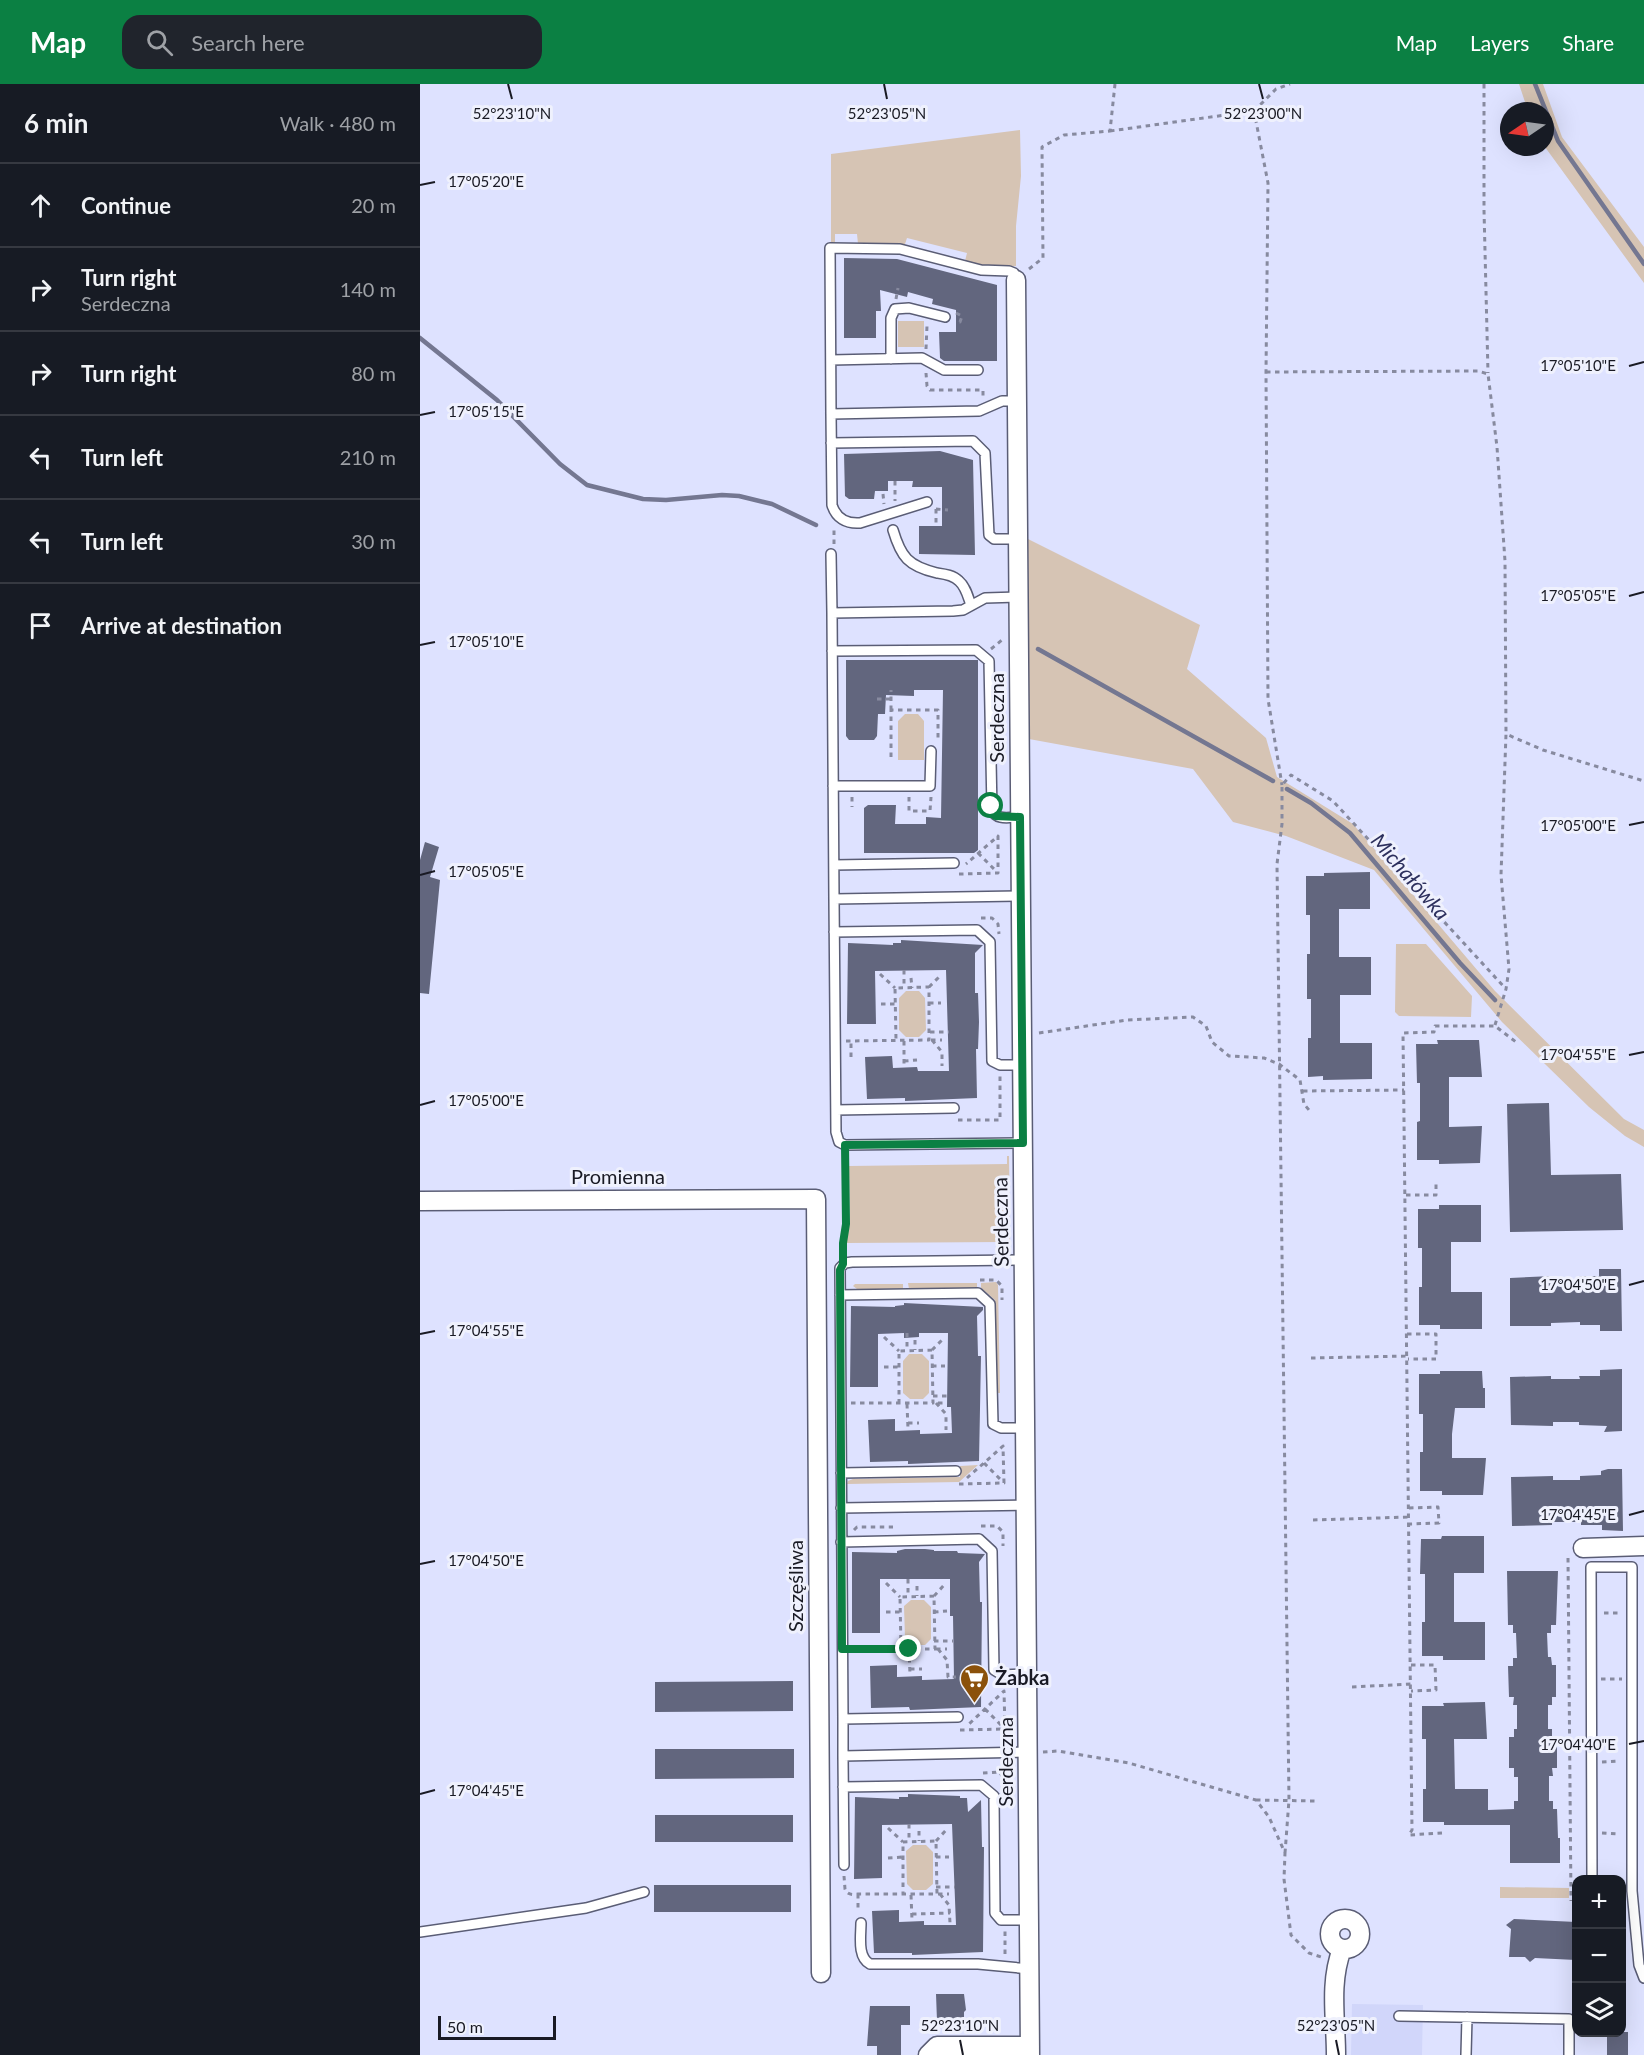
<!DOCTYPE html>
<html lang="en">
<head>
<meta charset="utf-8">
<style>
  :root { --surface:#171b24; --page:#20242c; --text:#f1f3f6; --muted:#9ea1a6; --line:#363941; --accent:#0b8043 }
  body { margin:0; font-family:Lato,sans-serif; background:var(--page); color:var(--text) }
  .controls { position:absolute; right:18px; bottom:18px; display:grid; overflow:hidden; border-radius:12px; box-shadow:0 6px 24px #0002 }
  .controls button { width:54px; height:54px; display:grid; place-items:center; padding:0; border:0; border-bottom:2px solid var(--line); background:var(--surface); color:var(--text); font:30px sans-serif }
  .compass { position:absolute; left:1080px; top:18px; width:54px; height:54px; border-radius:50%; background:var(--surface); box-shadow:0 6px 24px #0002; rotate:257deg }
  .scale { position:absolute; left:18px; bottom:15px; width:118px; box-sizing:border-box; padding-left:6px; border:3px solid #191a24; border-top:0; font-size:16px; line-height:21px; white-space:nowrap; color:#191a24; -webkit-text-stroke:4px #eff1fd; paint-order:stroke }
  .stop { position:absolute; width:18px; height:18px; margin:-14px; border:4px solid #0b8043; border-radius:50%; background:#fff }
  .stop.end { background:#0b8043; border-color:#fff; box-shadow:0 2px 6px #0008 }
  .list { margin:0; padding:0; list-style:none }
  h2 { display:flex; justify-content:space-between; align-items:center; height:78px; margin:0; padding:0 24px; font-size:26px }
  h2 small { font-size:20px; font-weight:400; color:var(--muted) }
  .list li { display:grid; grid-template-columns:39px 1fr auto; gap:18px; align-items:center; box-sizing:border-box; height:84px; padding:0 24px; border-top:2px solid var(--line) }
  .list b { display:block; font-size:22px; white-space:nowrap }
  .list p { margin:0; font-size:20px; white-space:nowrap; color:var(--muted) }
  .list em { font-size:20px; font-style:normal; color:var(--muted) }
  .icon { flex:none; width:33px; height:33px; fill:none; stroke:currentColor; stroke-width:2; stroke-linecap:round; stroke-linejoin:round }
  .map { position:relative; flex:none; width:1224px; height:1971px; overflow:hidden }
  header { display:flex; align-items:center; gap:36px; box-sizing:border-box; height:84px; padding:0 30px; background:var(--accent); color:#fff }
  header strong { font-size:28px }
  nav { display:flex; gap:33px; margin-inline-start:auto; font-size:21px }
  .search { width:420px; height:54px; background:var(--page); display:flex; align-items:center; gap:15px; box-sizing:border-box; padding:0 21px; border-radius:18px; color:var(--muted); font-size:22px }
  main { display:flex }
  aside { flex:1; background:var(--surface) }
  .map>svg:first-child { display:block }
  .built { fill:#d1d6fa }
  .green { fill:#d6c4b4 }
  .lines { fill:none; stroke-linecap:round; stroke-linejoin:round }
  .stream { stroke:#747791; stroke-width:4.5 }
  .building { fill:#62667e }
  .lane-casing { stroke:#5a5d75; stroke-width:12 }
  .street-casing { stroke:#5a5d75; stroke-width:21 }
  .path { stroke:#878a9f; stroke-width:3; stroke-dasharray:4.5 4.5; stroke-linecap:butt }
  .lane { stroke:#fff; stroke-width:9 }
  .street { stroke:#fff; stroke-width:18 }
  .route { stroke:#0b8043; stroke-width:8 }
  .ticks { fill:none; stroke:#191a24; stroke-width:2 }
  .labels { text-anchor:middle; stroke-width:6; stroke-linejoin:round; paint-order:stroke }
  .street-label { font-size:20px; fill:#191a24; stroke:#eff1fd }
  .poi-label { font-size:20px; font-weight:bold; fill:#191a24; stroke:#eff1fd; text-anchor:start }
  .water-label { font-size:21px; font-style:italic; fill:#2d305d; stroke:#eff1fd }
  .ticks-label { font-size:15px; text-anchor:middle; fill:#191a24; stroke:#eff1fd; stroke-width:6; stroke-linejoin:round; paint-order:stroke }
</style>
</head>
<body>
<header>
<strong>Map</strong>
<div class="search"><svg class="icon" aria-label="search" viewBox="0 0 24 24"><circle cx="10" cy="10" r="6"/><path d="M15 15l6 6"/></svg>Search here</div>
<nav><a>Map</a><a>Layers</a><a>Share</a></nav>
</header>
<main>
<aside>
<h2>6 min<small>Walk · 480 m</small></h2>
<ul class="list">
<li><svg class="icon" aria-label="ahead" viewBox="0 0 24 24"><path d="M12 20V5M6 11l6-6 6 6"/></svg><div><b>Continue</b></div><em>20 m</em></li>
<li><svg class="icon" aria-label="right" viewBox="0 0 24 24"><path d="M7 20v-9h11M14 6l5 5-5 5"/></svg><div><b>Turn right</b><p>Serdeczna</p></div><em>140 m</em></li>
<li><svg class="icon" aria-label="right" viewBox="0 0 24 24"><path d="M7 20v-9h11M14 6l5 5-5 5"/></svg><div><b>Turn right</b></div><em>80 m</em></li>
<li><svg class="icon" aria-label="left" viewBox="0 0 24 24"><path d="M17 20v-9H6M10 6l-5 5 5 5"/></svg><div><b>Turn left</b></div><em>210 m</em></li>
<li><svg class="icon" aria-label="left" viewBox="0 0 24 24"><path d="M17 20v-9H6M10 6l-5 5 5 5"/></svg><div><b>Turn left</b></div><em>30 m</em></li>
<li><svg class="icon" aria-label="arrive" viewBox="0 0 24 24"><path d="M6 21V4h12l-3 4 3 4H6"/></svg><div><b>Arrive at destination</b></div></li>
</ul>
</aside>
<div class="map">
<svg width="1224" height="1971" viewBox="0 0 1224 1971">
  <rect width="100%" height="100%" fill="#dee2ff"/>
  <path class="built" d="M932,1920l71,1 -1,50h-71z"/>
  <path class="green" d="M1099,0h24l19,53 82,110v36l-99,-136v-36h-17z
    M600,46l1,46 -5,50v40c-17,2 -34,0 -51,-5l2,-8 -60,-15 -2,6h-47l-1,-10h-22v10h-4v-90z
    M478,237h26v26h-26z
    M608,455l172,86 -13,44 79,69 11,39 76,47 142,167 129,128 20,11v17l-19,-11 -36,-29 -87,-85 -128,-152 -88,-34 -53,-14 -40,-53 -164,-30z
    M485,630h13l6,7v39h-26v-39z
    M976,860h30l46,52 -1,21 -72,-1 -4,-4z
    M486,907h13l6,7 1,32 -7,7h-13l-7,-7v-32z
    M587,1072h2l1,92h-7v-6l-157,1 4,-21 -1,-56 158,-2z
    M576,1198l2,3 2,108h-4l-1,-93 -14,-12v-5z
    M488,1199h69v5l-68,1z
    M435,1200h48v5h-46l-4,-3z
    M489,1270h13l7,7v32l-6,6h-13l-7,-6v-32z
    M558,1381l-19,17 -112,2 1,-3 5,-2 107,-2v-11z
    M491,1516h13l7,7v32l-6,6h-14l-6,-7 -1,-32z
    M493,1761h13l7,7v32l-7,6h-13l-6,-6 -1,-33z
    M1080,1803l69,1v10h-69z"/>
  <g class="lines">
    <path class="stream" d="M1115,0l23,57 86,123
      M0,254l77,62 63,64 27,21 56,14 23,1 56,-5 17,1 33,8 44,21
      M618,565l235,132
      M867,705l24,14 39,30 110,130 35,37"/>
  </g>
  <path class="building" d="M424,174l53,1 100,26v76h-53l-4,-3 -1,-26h17v-22l-24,-6 1,-5 -25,-7 -1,5 -27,-7 1,21h-5v27h-32z
    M520,367l33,9 2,95 -56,-1v-28h23v-39h-30l1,-6h-25v10h-13l-1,8h-25l-4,-3 -1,-42z
    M426,576h132v190l-4,3h-110v-45l4,-3h28l-1,19h31v-7l15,1 2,-128h-29v6l-28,-1 -1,19h-7l-1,22 -3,4h-25l-3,-4z
    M5,758l14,5 -9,30 10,3 -11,114 -9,-1v-133z
    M950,788v37h-31v48h32v38h-31v48h32v36l-49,1v-4l-15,1v-39h3v-39h-4v-45h3v-39h-4v-39h18v-3z
    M481,856l82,5 -8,8v40h3l1,29 -1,27h-2l1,49 -72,3v-3l-38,1 -2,-42 27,-1 1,12 24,-1 1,4h31l-3,-101 -71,1 1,53h-29l1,-81 45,2v-2h8z
    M1017,956h42l3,37h-33v50l33,-1 -2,37 -41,1v-4h-22v-38l3,-1v-38h-3l-1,-39h22z
    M1129,1019l2,72 70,-1 2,56 -113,2 -3,-128z
    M1019,1121h42v37h-30v50h31v37h-42v-4h-21v-38h3v-39h-4v-39h21z
    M1179,1185h22l1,62h-22v-6h-20v-3l-29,1v3h-41v-48l42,-2v4h26v-4h21z
    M484,1219l79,4v3l-6,6 1,40h3l-2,105 -71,3v-3l-38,1 -2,-42 27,-1v12l25,-1v4l32,-1 -1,-26h-4l1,-74h-29v4l-15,1v-5l-26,1v53h-28l1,-81 44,1v-1l9,-1z
    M1202,1285v62l-18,1 3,-6 -28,-1v-3h-26v4l-42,-1 -1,-48 41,-1v3h29l-1,-3h21v-6z
    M1020,1287h42l1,17h2v20h-30l-3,26v24h34l-3,37h-41v-4h-22v-39h3v-38h-4v-40h21z
    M1188,1385h14l1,62 -21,-1v-5h-21v-3h-29v3l-40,1 -1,-49 42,-1v4h27v-4l21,-1v-4z
    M1022,1452h42v37h-30v49h31v38h-42v-4h-21v-34h3v-48h-5l1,-35h20z
    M485,1465h20l9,1v1h23l1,2 27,1 -6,8 1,40h2l-1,105 -71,3 -1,-3 -38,1 -1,-42 27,-1v12l25,-1v4l32,-1 -1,-63h-3v-37h-70v54h-28v-81l45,1v-2z
    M1087,1487h51l-2,54h-5v8h-4l1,24h3l1,8h4v32h-4v8h-4v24h4v8h5v31h-5l1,8h-4v25h4v8h4l1,29h2v25h-50v-38h-66v-3h-21v-33h3v-50h-4v-33h22l-1,-3 42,-1 2,37h-33l1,50h33v21l26,-1v-8h4v-24h-4v-9h-5v-31h5v-8h3v-24h-4l1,-8h-5l-1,-31h5v-8h4l-1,-25h-3v-8h-5z
    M373,1597v30l-138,1v-30z
    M235,1665h139v29l-139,1z
    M488,1710l52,2v2h7l1,14 13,-12 1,47h2l-1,105 -71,3v-2h-38l-2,-42 27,-1v12l25,-1v4h32l-4,-101 -70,1v53l-28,1 1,-82 44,2v-2h9z
    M235,1731h138v27h-138z
    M234,1801h137v27h-137z
    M1094,1835l62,3v38l-41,-2 -5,4 -5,-5h-16l2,-28 -5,-4z
    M516,1910h28l2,16 -2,2v9h-27z
    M450,1922h40v19h-9v30h-24v-9h-10z
    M1187,1948h21v23h-21z"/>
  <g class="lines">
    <defs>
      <path id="lane" d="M471,275v-41l4,-9 14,-1 36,9
        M411,276l91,-2 22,12h34
        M411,330l-1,-166 70,1 81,21 28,1 5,2 2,7
        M411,359l142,-2 12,12 4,82 5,4h24
        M507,418l-67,21c-14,1 -24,-5 -28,-18l-1,-91 148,-3 23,-10h15
        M473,446c8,27 15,36 44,43 7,1 16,2 22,8 7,6 9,16 12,24
        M411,470l1,59
        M599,513l-34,1 -22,12 -10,1 -121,2 2,286 187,-3
        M412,567l144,-1 13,11 3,149c4,11 18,7 28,7
        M413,702h97l1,-35
        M414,781l120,-2
        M414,815l2,233 3,10 6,3 178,-2
        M414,848l143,-2 13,12 2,119 8,4h22
        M416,1026l118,-2
        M604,1176l-172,2 -7,1 -5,5 3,451v37l185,-4
        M420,1211l138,-2 12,11 3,120 8,4h24
        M421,1389l115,-2
        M421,1424l185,-3
        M421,1458l138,-3 13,12 2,119 8,5 25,-1
        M423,1635l115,-2
        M423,1672l1,109
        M423,1703l138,-2 13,11 1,117 6,7h28
        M1172,1796l-1,-313h41v324l7,74 5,13
        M441,1839c0,13 -4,34 9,41h108l52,5
        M0,1848l166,-24 58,-16
        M979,1932l170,3v36
        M1046,1971l1,-38"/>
      <path id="street" d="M596,196l14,1775
        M0,1117l396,-2 5,774
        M1163,1464l61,-2
        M910 1850a15 15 0 1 1 30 0a15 15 0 1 1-30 0Z
        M508,1971l9,-9h93
        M916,1971c0,-36 -7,-72 6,-106"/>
    </defs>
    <use href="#lane" class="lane-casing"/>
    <use href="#street" class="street-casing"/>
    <path class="path" d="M1064,0v126l4,163
      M834,27l22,-22 14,-5
      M690,47l144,-20 14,72 -2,189 2,327 14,86
      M609,185l14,-11 -1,-111 22,-12 46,-4 5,-47
      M476,215l2,-11
      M536,229l6,3 -2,6h-4
      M506,265l1,-23
      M846,288l212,-1 10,3 9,73 8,114 1,173
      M506,289l1,13 3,4h53v7
      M475,397v20
      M463,410l1,10
      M516,425v14
      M516,425l12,1
      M414,460v-15
      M571,565l11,-9
      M457,615h14
      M471,626v-20
      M471,673v-47h47v31
      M432,713v10
      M489,713v14h21l1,-14
      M558,769l19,19
      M539,790l39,-1v-37l-32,28
      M561,834h11l6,6 1,10
      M484,886v18
      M460,890l15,14
      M491,894l1,10
      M509,903l12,-12
      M509,919h12
      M461,920h14
      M1075,941l11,-36 3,-20 -8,-94 5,-141 37,16 101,31
      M510,948h19
      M619,949l88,-13 66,-3 13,9 6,16 17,14 35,2 15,6 21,16 4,24 5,6
      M511,956h11
      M512,956l10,12v14
      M426,957l83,-1v-53l-34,1 1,52
      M484,957v25
      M431,973v-16
      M484,977l13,-1
      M883,1007l101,-1
      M538,1036h42v-44
      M986,1111h30v-13
      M423,1166l3,-28 -1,-67
      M560,1196h16l6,6v14
      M487,1249v18
      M987,1250h29v25h-28
      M464,1253l15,14
      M495,1256v10
      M512,1266l12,-12
      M891,1274l96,-2
      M512,1282h13
      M464,1283h15
      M513,1312h18
      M431,1319h82l-1,-53 -33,1v52
      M516,1319l10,11v16
      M518,1319h7
      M487,1320l1,25
      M488,1339h11
      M564,1379l19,19
      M539,1400l45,-1 -1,-37 -36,32
      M989,1424l29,-1 1,16 -30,1
      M893,1436l96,-3
      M561,1442h16l6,6v14
      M434,1446l3,-3h36
      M1148,1474l3,343
      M488,1495v17
      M466,1499l14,14
      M497,1502v10
      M514,1512l12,-13
      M466,1528h14
      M514,1528l13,-1
      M1184,1529h17
      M514,1557h19
      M433,1565h82l-1,-53 -34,1 1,52
      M489,1565l1,26
      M516,1565h11
      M518,1565l9,11 1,17h8
      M991,1581h24l1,25 -25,1
      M490,1585h12
      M1181,1595h21
      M932,1603l59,-3
      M565,1625l19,19
      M540,1646l45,-1 -1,-38 -35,33
      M623,1668l15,-1 71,12 127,37 13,17 16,36 -1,26 7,56 18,18 15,5
      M1182,1678l17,-1
      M563,1689l16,-1 6,7v10
      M836,1716l60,1
      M489,1740v17
      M468,1744l15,14
      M499,1747v10
      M1022,1749l-33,2 3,-5 -9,-797 31,-1 1,-6h60l21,16
      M1182,1749l18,1
      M516,1757l12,-13
      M865,1769l4,-53 -12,-936 5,-40v-39l9,-10 42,26 173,188
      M516,1773h13
      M468,1774l15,-1
      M424,1792l1,13c2,6 8,6 13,5 26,0 52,0 79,0l-1,-53 -33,1v52
      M516,1803h19
      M438,1810v17
      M518,1810h11
      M520,1810l9,11 1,18
      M491,1811l1,25
      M492,1830l38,-1
      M585,1870v-23"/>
    <use href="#lane" class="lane"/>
    <use href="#street" class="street"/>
  </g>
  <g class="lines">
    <path class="route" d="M489,1565h-67l-2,-379 3,-6v-21l3,-19 -1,-79 178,-2 -3,-326 -25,-1 -4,-10"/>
  </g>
  <path class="ticks" d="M88,0l4,15M464,0l3,15M839,0l4,15M0,101l15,-3M1209,282l15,-4M0,331l15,-3M1209,512l15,-4M0,561l15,-3M1209,741l15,-3M0,791l15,-4M1209,971l15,-3M0,1021l15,-4M1209,1201l15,-4M0,1250l15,-3M1209,1431l15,-4M0,1480l15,-3M1209,1660l15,-3M0,1710l15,-4M540,1956l3,15M916,1956l3,15"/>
  <defs>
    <symbol id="supermarket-pin" viewBox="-11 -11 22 30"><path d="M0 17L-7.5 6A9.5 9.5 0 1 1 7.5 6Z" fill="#8b510b" stroke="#eff1fd"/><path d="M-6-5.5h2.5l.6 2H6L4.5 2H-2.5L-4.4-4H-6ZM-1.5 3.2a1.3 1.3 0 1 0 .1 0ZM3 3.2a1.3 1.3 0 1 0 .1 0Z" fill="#fff"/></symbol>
  </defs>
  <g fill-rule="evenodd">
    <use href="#supermarket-pin" x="538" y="1578" width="33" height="45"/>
  </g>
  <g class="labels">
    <g class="street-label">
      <text transform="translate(577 634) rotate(-90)" y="7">Serdeczna</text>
      <text x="198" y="1100">Promienna</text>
      <text transform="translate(581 1138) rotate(-91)" y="7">Serdeczna</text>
      <text transform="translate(376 1502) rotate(-90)" y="7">Szczęśliwa</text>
      <text transform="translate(586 1678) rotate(-90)" y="7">Serdeczna</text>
    </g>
    <g class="poi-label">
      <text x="575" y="1601">Żabka</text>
    </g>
    <g class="water-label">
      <text transform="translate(990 793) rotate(49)" y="7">Michałówka</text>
    </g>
  </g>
  <g class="ticks-label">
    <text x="92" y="35">52°23'10"N</text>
    <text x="467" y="35">52°23'05"N</text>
    <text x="843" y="35">52°23'00"N</text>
    <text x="66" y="103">17°05'20"E</text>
    <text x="1158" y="287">17°05'10"E</text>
    <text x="66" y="333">17°05'15"E</text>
    <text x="1158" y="517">17°05'05"E</text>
    <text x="66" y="563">17°05'10"E</text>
    <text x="1158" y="747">17°05'00"E</text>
    <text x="66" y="793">17°05'05"E</text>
    <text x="1158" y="976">17°04'55"E</text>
    <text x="66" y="1022">17°05'00"E</text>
    <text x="1158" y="1206">17°04'50"E</text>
    <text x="66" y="1252">17°04'55"E</text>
    <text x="1158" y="1436">17°04'45"E</text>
    <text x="66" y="1482">17°04'50"E</text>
    <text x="1158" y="1666">17°04'40"E</text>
    <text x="66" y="1712">17°04'45"E</text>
    <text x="540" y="1947">52°23'10"N</text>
    <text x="916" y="1947">52°23'05"N</text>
  </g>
</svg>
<div class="controls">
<button>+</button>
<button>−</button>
<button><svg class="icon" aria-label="layers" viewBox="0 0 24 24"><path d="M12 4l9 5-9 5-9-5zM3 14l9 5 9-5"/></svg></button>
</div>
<svg class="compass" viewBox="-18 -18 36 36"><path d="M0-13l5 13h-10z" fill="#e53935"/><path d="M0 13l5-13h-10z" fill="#9ea1a6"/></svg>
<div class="scale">50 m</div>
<div class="stop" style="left:571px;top:722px"></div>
<div class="stop end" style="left:489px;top:1565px"></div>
</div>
</main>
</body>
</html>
